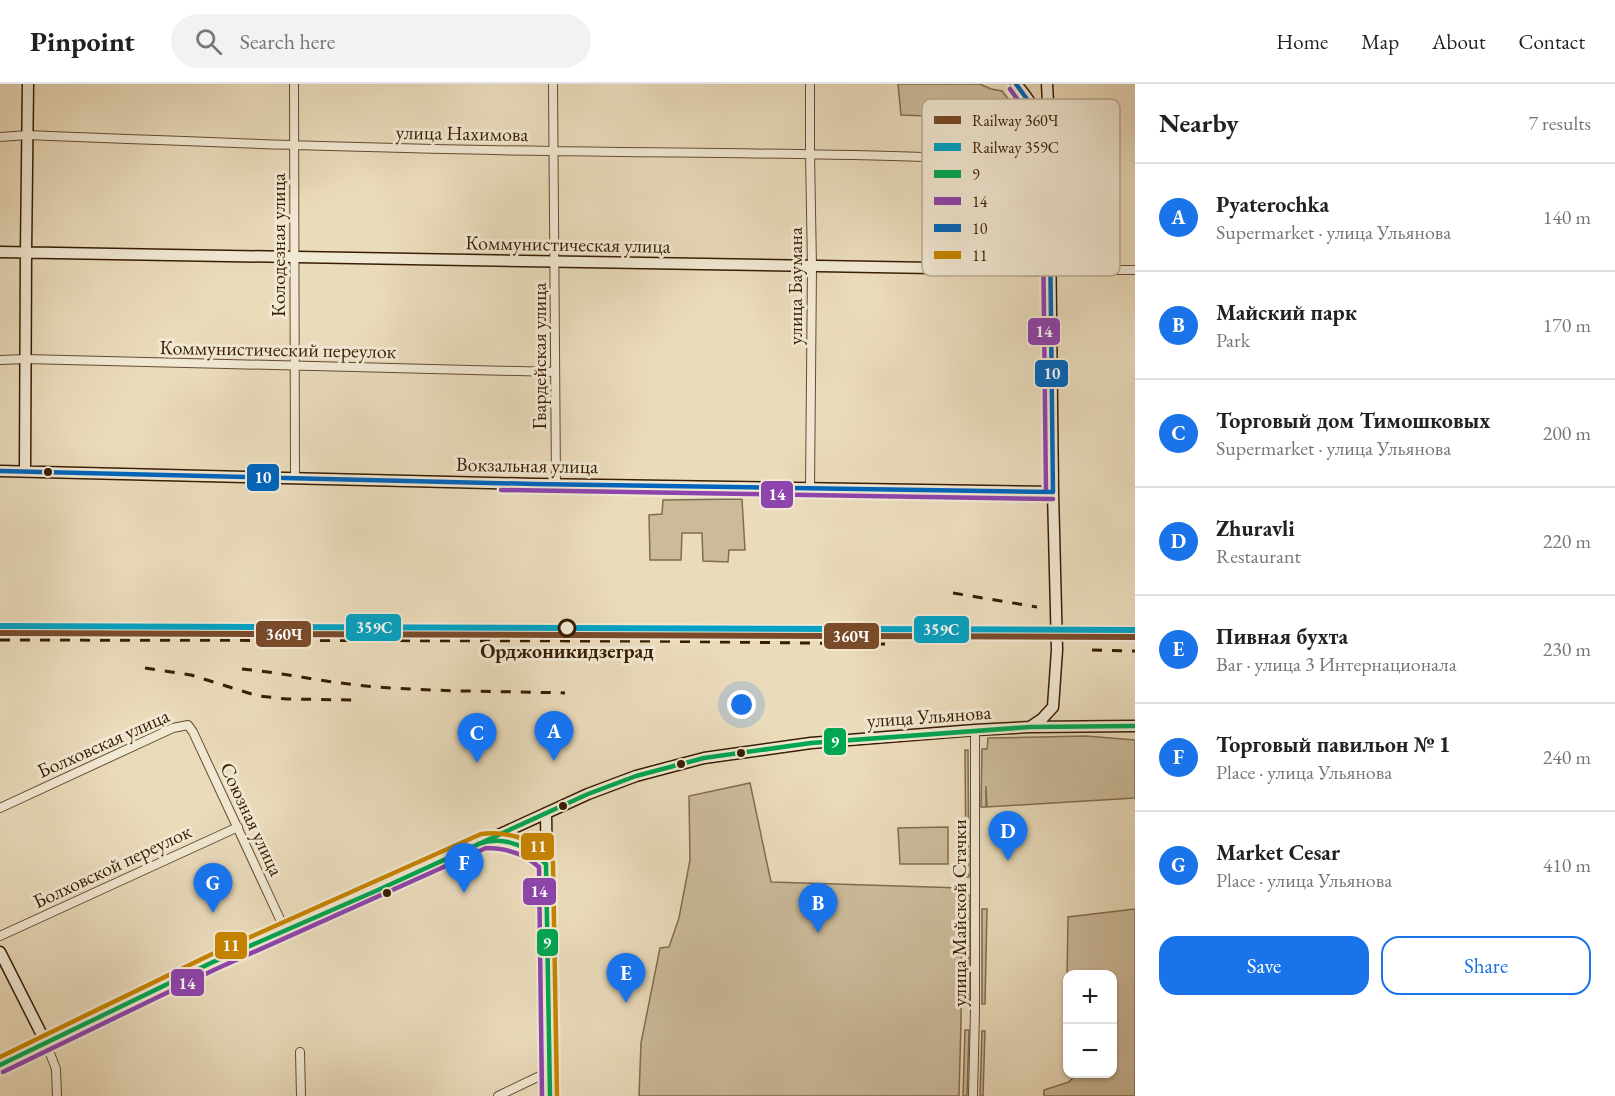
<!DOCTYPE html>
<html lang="en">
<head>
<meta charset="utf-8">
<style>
  :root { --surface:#fff; --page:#f2f2f2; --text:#222; --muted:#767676; --line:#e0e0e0; --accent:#1a73e8 }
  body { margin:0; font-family:"EB Garamond",serif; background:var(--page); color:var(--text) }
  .controls { position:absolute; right:18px; bottom:18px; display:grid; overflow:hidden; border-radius:12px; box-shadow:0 2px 4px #0004 }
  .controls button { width:54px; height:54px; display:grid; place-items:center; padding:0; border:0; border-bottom:2px solid var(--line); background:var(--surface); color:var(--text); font:30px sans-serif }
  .you { position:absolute; left:742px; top:621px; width:21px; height:21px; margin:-15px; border:4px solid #fff; border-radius:50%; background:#1a73e8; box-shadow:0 0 0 9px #1a73e833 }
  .badge { display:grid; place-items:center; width:39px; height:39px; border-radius:50%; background:var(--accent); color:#fff; font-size:20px; font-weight:700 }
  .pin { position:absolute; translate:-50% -50px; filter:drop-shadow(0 2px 3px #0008) }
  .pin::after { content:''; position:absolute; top:32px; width:21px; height:18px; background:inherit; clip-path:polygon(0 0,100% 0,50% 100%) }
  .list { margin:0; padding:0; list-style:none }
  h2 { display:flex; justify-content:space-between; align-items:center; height:78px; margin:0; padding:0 24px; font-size:26px }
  h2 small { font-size:20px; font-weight:400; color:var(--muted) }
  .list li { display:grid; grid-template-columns:39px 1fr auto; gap:18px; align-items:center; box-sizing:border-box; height:108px; padding:0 24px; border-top:2px solid var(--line) }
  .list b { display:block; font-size:22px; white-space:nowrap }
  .list p { margin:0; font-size:20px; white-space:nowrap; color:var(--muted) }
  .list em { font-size:20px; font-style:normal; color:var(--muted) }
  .actions { display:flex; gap:12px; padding:18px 24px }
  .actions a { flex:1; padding:14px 0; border:2px solid var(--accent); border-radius:18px; text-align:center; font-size:21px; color:var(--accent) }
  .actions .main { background:var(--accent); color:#fff }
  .icon { flex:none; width:33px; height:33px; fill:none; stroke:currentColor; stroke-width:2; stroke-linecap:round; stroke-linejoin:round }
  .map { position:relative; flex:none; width:1135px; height:1012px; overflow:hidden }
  header { display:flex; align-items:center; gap:36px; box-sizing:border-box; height:84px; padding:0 30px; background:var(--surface); border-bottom:2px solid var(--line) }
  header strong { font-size:28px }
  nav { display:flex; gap:33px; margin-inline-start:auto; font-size:21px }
  .search { width:420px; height:54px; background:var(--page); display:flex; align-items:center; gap:15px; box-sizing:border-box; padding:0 21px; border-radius:33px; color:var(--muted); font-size:22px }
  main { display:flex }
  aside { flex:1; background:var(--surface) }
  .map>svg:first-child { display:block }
  .green { fill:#ccbb9b; stroke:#826c4e; stroke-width:1.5 }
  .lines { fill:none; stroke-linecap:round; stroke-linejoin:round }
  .street-casing { stroke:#644c30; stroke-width:10 }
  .secondary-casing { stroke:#381d01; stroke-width:13 }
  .street { stroke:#f1e8d3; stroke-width:8 }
  .secondary { stroke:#f1e8d3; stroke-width:10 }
  .rail { stroke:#381d01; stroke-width:3; stroke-dasharray:10 10; stroke-linecap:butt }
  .bus-1-casing { stroke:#f1e8d3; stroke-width:9 }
  .bus-2-casing { stroke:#f1e8d3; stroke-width:9 }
  .bus-3-casing { stroke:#f1e8d3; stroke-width:9 }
  .bus-4-casing { stroke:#f1e8d3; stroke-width:9 }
  .bus-1 { stroke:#00a651; stroke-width:4.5 }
  .bus-2 { stroke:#8e44ad; stroke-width:4.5 }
  .bus-3 { stroke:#0065bd; stroke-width:4.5 }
  .bus-4 { stroke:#c78400; stroke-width:4.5 }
  .rail-1-casing { stroke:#f1e8d3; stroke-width:10 }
  .rail-2-casing { stroke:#f1e8d3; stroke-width:10 }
  .rail-1 { stroke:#7a4b2a; stroke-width:6 }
  .rail-2 { stroke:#03a2c4; stroke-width:6 }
  .bus-dot { fill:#381d01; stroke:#f1e8d3; stroke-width:2 }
  .stop-dot { fill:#f1e8d3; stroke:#381d01; stroke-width:3 }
  .labels { text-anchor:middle; stroke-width:6; stroke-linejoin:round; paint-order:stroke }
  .street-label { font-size:20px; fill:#381d01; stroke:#f1e8d3 }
  .stop-label { font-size:20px; font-weight:bold; fill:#381d01; stroke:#f1e8d3 }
  .key { fill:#f1e8d3; stroke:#baab94; stroke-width:1.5 }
  .key-label { font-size:16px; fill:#381d01 }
  .line-badge { stroke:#f1e8d3; stroke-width:2 }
  .badge-label { font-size:16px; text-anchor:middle; font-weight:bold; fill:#fff }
</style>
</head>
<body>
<header>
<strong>Pinpoint</strong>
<div class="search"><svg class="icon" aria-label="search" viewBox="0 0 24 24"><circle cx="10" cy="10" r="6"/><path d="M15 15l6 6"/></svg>Search here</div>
<nav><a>Home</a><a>Map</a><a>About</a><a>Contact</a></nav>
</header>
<main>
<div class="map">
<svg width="1135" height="1012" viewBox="0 0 1135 1012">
  <rect width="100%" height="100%" fill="#eadbbb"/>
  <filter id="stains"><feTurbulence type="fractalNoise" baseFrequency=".00333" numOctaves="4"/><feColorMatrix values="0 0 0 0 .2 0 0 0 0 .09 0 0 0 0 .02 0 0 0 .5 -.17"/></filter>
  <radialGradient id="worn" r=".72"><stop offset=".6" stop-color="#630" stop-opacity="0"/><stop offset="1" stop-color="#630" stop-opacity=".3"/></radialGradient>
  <path class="green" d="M898,0h82l11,5 11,2 27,35 5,47 -7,12 -39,3 4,-42 -12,-28 -79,-3z
    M742,415l3,51h-16l-1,12 -25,-1 -1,-28h-20l-1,27h-31l-1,-45 13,-1 1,-14z
    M1086,652l49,4v58l-148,9 -1,-21v21h-5l1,-58h5l1,-11z
    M965,666h3l1,127h-3z
    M750,699l21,99 191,6 -1,133 -2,75h-320l2,-53 19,-95 9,-1 10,-29 11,-58 -1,-64z
    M948,743v37h-48l-2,-36z
    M966,811h3v109h-4z
    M982,825h5l-2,95h-3z
    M1135,825v187h-91v-6l25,-8 7,-8h36v-100h-44l-1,5 1,-62z
    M965,946h4l-2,66h-4z
    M982,947h3l-2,65h-3z"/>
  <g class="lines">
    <defs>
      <path id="street" d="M294,0l1,394
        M553,0l3,400
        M0,53l28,-2c175,7 350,14 525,16 124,2 247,2 371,6
        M1050,186h85
        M0,276l26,-1 529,13
        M810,405l2,-222 -2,-114v-69
        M0,724l173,-80 15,-3 5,7 92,198
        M0,852l238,-109
        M46,959l10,26 1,27
        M300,968l1,44
        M498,1012l52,-25
        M973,1012l2,-85v-281"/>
      <path id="secondary" d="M1016,0c17,19 27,38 33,63l4,345 4,158 -4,57 -11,12 -12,8
        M1046,48l3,-11 -2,-37
        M0,168l1050,18
        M0,387l534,13 519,8
        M25,387l1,-220 2,-167
        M546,729l4,283
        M490,757c23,-1 40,7 56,23
        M0,868l46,91
        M0,981l213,-103 72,-32 93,-40 210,-96 48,-18 68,-18 107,-15 164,-13 55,-3 105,-1"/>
    </defs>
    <use href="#street" class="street-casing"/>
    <use href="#secondary" class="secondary-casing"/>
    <use href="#street" class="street"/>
    <use href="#secondary" class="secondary"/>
    <path class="rail" d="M953,509l84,14
      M0,556l650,1 235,3
      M1092,566l43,1
      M145,584l46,7 67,21 29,3 69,1
      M242,585c42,4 82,13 124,17 66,6 133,5 199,7"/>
    <defs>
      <path id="bus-1" d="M478,760c26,-9 49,2 68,20l4,232
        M0,981l213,-103 165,-72 210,-96 48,-18 68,-18 107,-15 219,-16 105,-1"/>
      <path id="bus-2" d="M1010,5l20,28 12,31 4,344
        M501,406l552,9
        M3,988l213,-103 270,-121c20,0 37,5 53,19l3,229"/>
      <path id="bus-3" d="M1016,0l21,29 12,34 4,345
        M0,387l534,13 519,8"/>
      <path id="bus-4" d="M0,973l210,-102 271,-121c25,-3 59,5 72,28l4,234"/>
    </defs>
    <use href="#bus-1" class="bus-1-casing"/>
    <use href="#bus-2" class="bus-2-casing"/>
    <use href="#bus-3" class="bus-3-casing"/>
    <use href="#bus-4" class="bus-4-casing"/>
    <use href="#bus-1" class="bus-1"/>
    <use href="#bus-2" class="bus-2"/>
    <use href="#bus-3" class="bus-3"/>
    <use href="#bus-4" class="bus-4"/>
    <defs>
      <path id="rail-1" d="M0,549l1135,4"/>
      <path id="rail-2" d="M0,542l1135,4"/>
    </defs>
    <use href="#rail-1" class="rail-1-casing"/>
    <use href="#rail-2" class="rail-2-casing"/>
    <use href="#rail-1" class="rail-1"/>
    <use href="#rail-2" class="rail-2"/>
  </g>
  <g class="bus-dot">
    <circle cx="48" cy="388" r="5"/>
    <circle cx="741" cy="669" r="5"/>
    <circle cx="681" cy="680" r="5"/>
    <circle cx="563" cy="722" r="5"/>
    <circle cx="387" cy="809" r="5"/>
  </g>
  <circle class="stop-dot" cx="567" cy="544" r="8"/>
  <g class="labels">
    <g class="street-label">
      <text transform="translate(462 49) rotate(1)" y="7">улица Нахимова</text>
      <text transform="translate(568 160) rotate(1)" y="7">Коммунистическая улица</text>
      <text transform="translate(278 161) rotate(-90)" y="7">Колодезная улица</text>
      <text transform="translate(795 202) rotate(-90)" y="7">улица Баумана</text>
      <text transform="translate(278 265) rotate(1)" y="7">Коммунистический переулок</text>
      <text transform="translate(539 272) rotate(-90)" y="7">Гвардейская улица</text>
      <text transform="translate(527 381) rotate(1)" y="7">Вокзальная улица</text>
      <text transform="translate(929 632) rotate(-4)" y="7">улица Ульянова</text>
      <text transform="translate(103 659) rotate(-24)" y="7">Болховская улица</text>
      <text transform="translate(252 735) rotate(65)" y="7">Союзная улица</text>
      <text transform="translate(112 782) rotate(-25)" y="7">Болховской переулок</text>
      <text transform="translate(959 829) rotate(-90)" y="7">улица Майской Стачки</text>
    </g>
    <g class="stop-label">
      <text x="567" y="574">Орджоникидзеград</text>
    </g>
  </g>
  <rect x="922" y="15" width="198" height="177" rx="9" class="key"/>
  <rect x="934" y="32" width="27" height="8" fill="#7a4b2a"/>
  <rect x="934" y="59" width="27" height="8" fill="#03a2c4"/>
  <rect x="934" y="86" width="27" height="8" fill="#00a651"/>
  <rect x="934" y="113" width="27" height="8" fill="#8e44ad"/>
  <rect x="934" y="140" width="27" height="8" fill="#0065bd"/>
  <rect x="934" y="167" width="27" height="8" fill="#c78400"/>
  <g class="key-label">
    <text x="972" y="42">Railway 360Ч</text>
    <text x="972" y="69">Railway 359С</text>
    <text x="972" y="96">9</text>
    <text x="972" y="123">14</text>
    <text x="972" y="150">10</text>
    <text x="972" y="177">11</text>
  </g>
  <g class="line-badge">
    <rect x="1027" y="233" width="34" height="29" rx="6" fill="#8e44ad"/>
    <rect x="1034" y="275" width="35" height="29" rx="6" fill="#0065bd"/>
    <rect x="246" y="379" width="34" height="29" rx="6" fill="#0065bd"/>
    <rect x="760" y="396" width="34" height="29" rx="6" fill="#8e44ad"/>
    <rect x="345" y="529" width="57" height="29" rx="6" fill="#03a2c4"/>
    <rect x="913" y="531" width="57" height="29" rx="6" fill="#03a2c4"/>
    <rect x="255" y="536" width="57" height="28" rx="6" fill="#7a4b2a"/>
    <rect x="823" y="538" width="57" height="28" rx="6" fill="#7a4b2a"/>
    <rect x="823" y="643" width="24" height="29" rx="6" fill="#00a651"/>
    <rect x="520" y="748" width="35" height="29" rx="6" fill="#c78400"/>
    <rect x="522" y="793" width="35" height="29" rx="6" fill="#8e44ad"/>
    <rect x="536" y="844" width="23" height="29" rx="6" fill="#00a651"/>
    <rect x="214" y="847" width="34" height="29" rx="6" fill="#c78400"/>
    <rect x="170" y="884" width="35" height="29" rx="6" fill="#8e44ad"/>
  </g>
  <g class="badge-label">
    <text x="1044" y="253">14</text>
    <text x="1052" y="295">10</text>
    <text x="263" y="399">10</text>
    <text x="777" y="416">14</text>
    <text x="374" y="549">359С</text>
    <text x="941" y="551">359С</text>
    <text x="284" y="556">360Ч</text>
    <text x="851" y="558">360Ч</text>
    <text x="835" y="663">9</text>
    <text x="538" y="768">11</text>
    <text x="539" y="813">14</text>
    <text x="547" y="864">9</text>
    <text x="231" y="867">11</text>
    <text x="187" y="905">14</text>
  </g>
  <rect width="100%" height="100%" filter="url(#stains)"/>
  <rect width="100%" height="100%" fill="url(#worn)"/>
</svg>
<div class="controls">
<button>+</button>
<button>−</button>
</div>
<div class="you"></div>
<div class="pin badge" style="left:554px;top:677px">A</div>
<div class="pin badge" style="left:818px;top:849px">B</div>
<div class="pin badge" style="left:477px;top:679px">C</div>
<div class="pin badge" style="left:1008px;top:777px">D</div>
<div class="pin badge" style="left:626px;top:919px">E</div>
<div class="pin badge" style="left:464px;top:809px">F</div>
<div class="pin badge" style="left:213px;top:829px">G</div>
</div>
<aside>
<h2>Nearby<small>7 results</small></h2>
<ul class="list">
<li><span class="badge">A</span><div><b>Pyaterochka</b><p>Supermarket · улица Ульянова</p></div><em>140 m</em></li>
<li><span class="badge">B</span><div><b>Майский парк</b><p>Park</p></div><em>170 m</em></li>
<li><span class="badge">C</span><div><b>Торговый дом Тимошковых</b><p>Supermarket · улица Ульянова</p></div><em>200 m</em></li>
<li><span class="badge">D</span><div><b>Zhuravli</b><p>Restaurant</p></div><em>220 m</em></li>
<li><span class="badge">E</span><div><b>Пивная бухта</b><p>Bar · улица 3 Интернационала</p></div><em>230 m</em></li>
<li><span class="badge">F</span><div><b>Торговый павильон № 1</b><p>Place · улица Ульянова</p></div><em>240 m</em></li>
<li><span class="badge">G</span><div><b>Market Cesar</b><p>Place · улица Ульянова</p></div><em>410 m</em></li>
</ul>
<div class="actions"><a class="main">Save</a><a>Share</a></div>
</aside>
</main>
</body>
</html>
